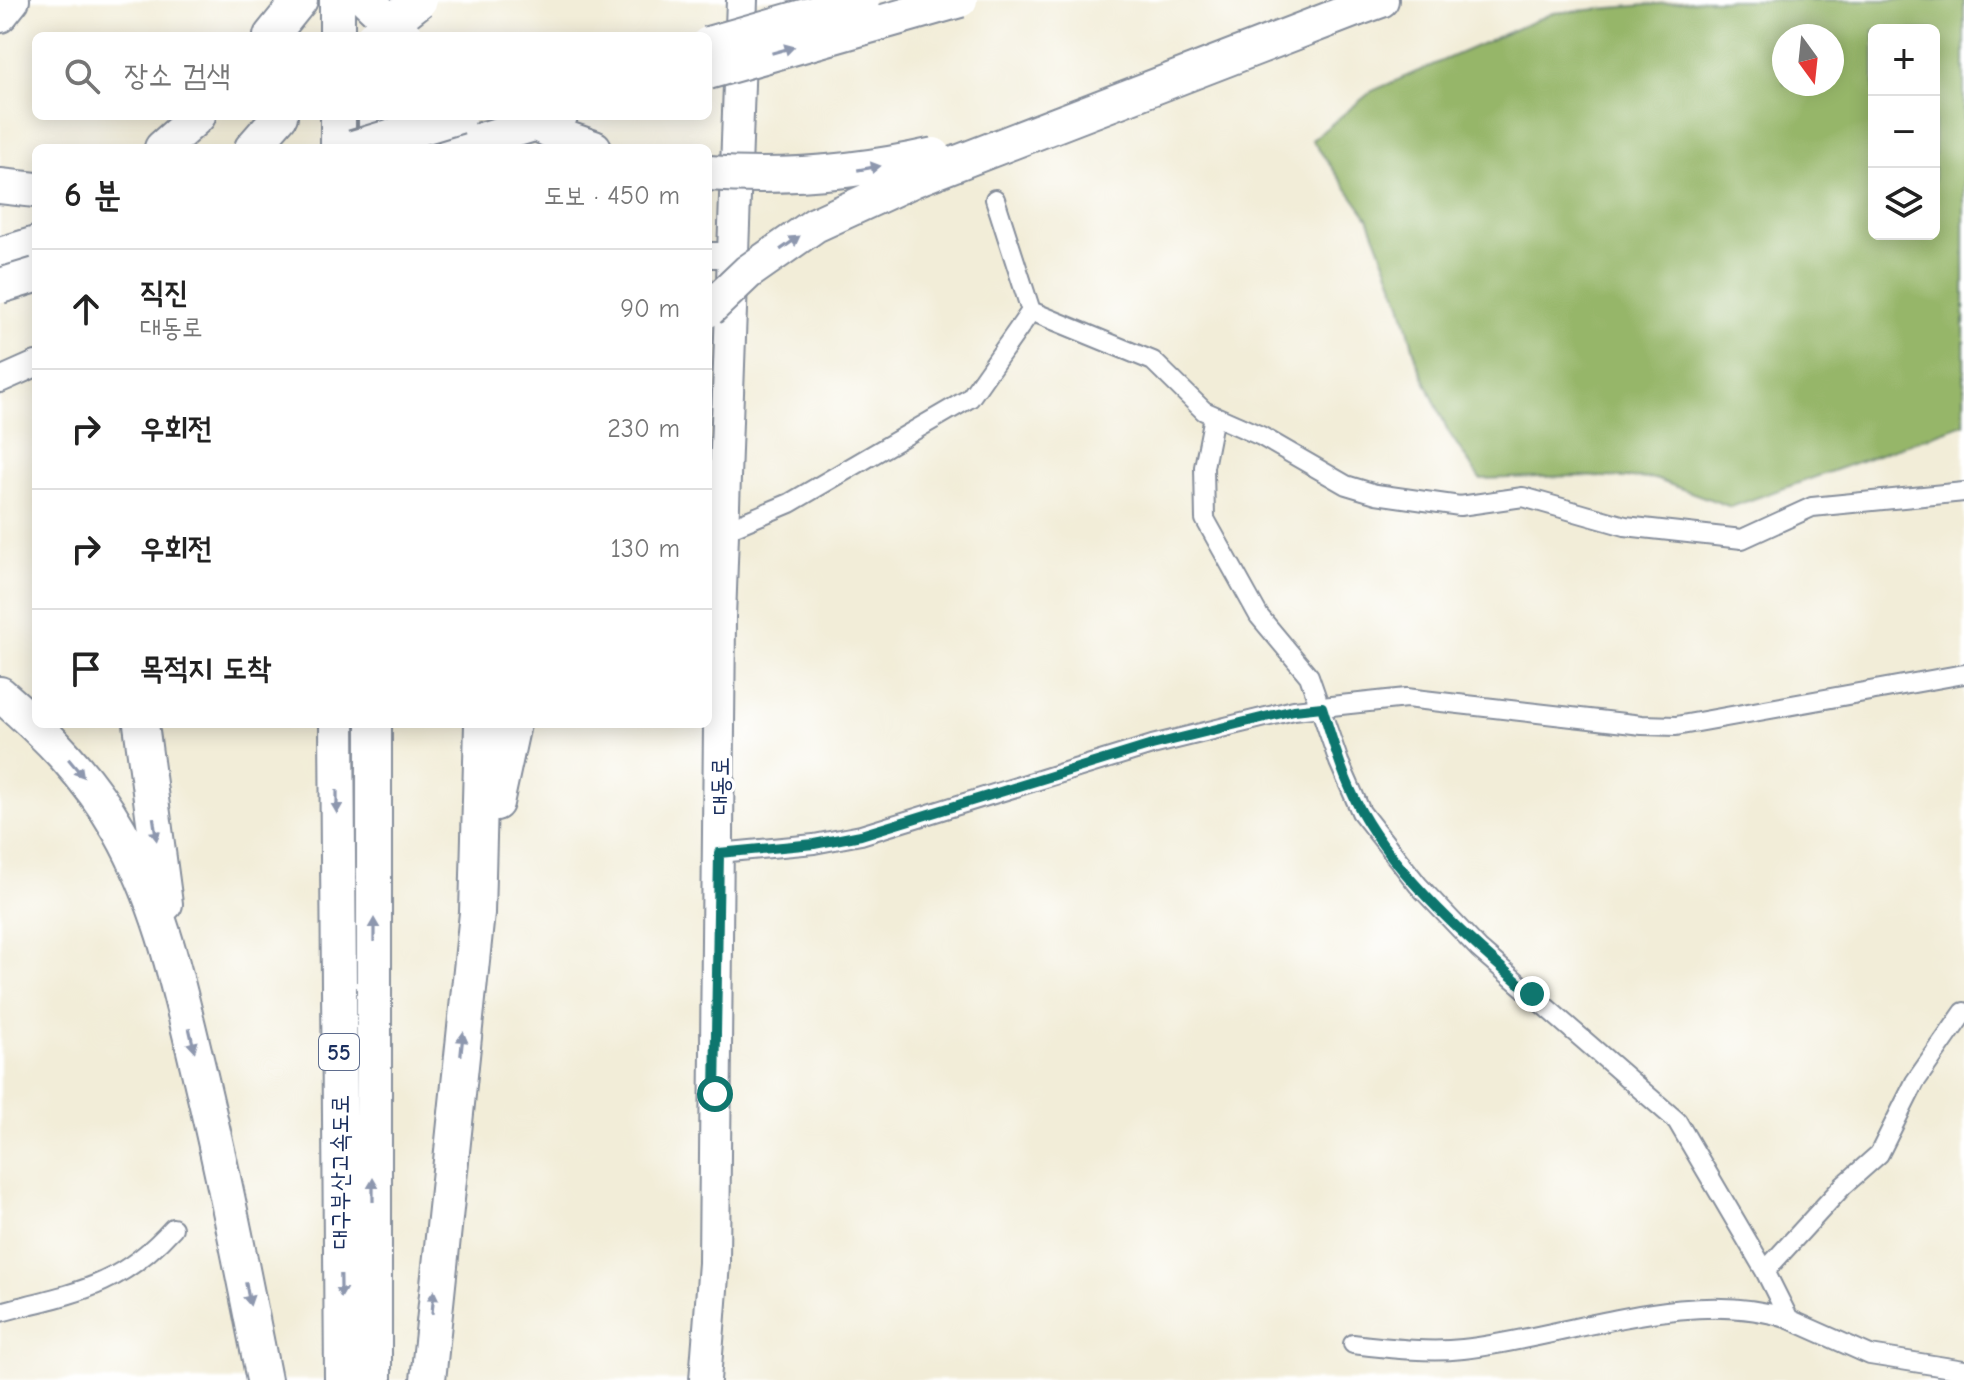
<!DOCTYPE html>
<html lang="ko">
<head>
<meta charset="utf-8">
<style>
  :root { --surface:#fff; --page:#f6f6f6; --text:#222; --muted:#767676; --line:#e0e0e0 }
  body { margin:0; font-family:"Comic Neue","Poor Story",sans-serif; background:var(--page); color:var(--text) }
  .controls { position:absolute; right:24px; top:24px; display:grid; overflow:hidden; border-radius:12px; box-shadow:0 4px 20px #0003 }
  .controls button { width:72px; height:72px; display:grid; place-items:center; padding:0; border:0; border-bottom:2px solid var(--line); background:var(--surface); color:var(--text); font:40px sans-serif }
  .compass { position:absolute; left:1772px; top:24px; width:72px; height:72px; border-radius:50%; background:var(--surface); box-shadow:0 4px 20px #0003; rotate:165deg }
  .stop { position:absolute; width:24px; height:24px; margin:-18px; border:6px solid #0f766e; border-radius:50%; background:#fff }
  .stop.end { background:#0f766e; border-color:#fff; box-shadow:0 2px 8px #0008 }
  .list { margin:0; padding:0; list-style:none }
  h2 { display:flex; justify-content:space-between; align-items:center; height:104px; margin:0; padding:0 32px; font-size:34px }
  h2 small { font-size:26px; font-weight:400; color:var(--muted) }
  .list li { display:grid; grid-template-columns:52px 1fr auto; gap:24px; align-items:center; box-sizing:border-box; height:120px; padding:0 32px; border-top:2px solid var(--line) }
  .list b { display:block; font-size:30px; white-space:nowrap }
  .list p { margin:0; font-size:26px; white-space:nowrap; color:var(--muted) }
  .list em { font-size:26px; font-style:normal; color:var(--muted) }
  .icon { flex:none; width:44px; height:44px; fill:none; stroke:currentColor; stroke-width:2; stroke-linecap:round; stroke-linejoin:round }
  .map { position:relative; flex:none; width:1964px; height:1380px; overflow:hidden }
  .search { position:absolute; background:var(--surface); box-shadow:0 4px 20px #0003; left:32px; top:32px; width:680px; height:88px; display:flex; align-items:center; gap:20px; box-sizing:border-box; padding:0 28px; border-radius:12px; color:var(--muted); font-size:30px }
  .panel { position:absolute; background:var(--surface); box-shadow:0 4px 20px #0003; left:32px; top:144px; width:680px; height:584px; border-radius:12px }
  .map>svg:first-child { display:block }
  .forest { fill:#96b669; stroke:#587264; stroke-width:2; fill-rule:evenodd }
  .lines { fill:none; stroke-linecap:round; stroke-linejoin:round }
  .minor-casing { stroke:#868e9b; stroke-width:22 }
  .tertiary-casing { stroke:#868e9b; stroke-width:28 }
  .primary-casing { stroke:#868e9b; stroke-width:34 }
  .motorway-casing { stroke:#868e9b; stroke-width:38 }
  .minor { stroke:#fff; stroke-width:18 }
  .tertiary { stroke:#fff; stroke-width:24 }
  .primary { stroke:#fff; stroke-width:30 }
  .motorway { stroke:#fff; stroke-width:34 }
  .motorway-bridge-casing { stroke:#868e9b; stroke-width:38; stroke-linecap:butt }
  .motorway-bridge { stroke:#fff; stroke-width:34 }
  .oneway { fill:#8d97ae }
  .route { stroke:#0f766e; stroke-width:10 }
  .labels { text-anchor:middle; stroke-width:7; stroke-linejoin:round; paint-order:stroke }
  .shield { fill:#fff; stroke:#5f6d8e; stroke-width:2 }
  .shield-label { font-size:22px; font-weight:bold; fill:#1b2f5e }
  .street-label { font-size:24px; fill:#1b2f5e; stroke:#fff }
</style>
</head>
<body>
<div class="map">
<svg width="1964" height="1380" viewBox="0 0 1964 1380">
  <rect width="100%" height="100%" fill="#fff"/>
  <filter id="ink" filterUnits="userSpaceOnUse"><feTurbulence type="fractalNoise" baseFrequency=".0125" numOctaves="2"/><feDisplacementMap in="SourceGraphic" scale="16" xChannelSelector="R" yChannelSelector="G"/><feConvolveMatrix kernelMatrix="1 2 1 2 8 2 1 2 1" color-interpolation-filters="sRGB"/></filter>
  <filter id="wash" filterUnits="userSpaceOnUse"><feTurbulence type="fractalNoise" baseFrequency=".006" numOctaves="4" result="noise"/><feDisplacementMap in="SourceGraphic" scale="32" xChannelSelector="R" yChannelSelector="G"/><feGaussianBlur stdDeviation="1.8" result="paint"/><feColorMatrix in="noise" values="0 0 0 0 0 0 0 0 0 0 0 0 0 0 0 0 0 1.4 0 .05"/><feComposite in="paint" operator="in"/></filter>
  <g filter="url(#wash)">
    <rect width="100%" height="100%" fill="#f2edd8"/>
    <path class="forest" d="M1704,0h260v424l-233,83 -76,-28 -80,-3 -95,3 -32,-48 -30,-66 -17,-62 -33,-85 -56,-78 60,-49 181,-78zM1874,30h60v204h-60zM1784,36h48v48h-48z"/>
  </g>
  <g filter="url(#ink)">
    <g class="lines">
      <defs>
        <path id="minor" d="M1031,311l122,50 51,50 57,25 85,49 30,9 84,12 63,-9 102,29 117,13 70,-32 152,-15
          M1214,416l-10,51 1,52 54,97 50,60 30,86 22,50 57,73 61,64 198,172 88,150
          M723,531l67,-28 180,-105 61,-87 -36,-112
          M719,853l95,-9 47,-9 291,-90 142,-35 112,-12 236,27 34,1 288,-52
          M1964,1012l-49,70 -36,72 -36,32 -78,85 24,48 81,36 94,15
          M0,1312c74,-19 119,-24 173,-84
          M1353,1344c36,4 74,9 110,5 101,-11 229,-64 326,-30"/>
        <path id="tertiary" d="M708,255h25
          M0,380l36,-16"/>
        <path id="primary" d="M705,1380l9,-117 6,-645 22,-618"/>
        <path id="motorway" d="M337,0v36
          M1356,9l25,-9
          M0,15l12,-15
          M271,36l29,-36
          M338,116v32
          M376,116v32
          M526,118l39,20 29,10
          M162,148l36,-32
          M252,148l28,-32
          M455,148l105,-32
          M0,186l36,4
          M0,255l36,-11
          M0,694c47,40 88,82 119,136 41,72 58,150 77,229 26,107 47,214 68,321
          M141,724l24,180
          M337,724l5,656
          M374,724v656
          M496,803l17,-79
          M428,1380l49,-467 5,-189"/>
      </defs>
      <use href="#minor" class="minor-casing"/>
      <use href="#tertiary" class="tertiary-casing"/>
      <use href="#primary" class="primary-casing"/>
      <use href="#motorway" class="motorway-casing"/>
      <use href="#minor" class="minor"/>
      <use href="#tertiary" class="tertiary"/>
      <use href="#primary" class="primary"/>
      <use href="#motorway" class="motorway"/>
      <defs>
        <path id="motorway-bridge" d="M367,0l38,36
          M374,36l46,-36
          M708,44l154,-44
          M708,72l252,-72
          M353,148l106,-32
          M708,173c77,6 150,-1 226,-18
          M0,286l36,-11
          M708,310l40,-38 67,-47 98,-45 443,-171"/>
      </defs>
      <use href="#motorway-bridge" class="motorway-bridge-casing"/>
      <use href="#motorway-bridge" class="motorway-bridge"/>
    </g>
    <defs><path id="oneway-solid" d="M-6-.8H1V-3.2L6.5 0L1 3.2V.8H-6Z" transform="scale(2)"/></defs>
    <g class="oneway">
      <use href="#oneway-solid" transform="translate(783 50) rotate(-16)"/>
      <use href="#oneway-solid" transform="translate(869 168) rotate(-10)"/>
      <use href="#oneway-solid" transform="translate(790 243) rotate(-35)"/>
      <use href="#oneway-solid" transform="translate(76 768) rotate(50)"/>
      <use href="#oneway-solid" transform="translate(337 802) rotate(90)"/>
      <use href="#oneway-solid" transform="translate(155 829) rotate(82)"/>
      <use href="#oneway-solid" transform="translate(374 930) rotate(-90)"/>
      <use href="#oneway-solid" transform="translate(192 1040) rotate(77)"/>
      <use href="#oneway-solid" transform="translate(462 1044) rotate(-84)"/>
      <use href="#oneway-solid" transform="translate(373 1190) rotate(-90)"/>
      <use href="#oneway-solid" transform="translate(341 1286) rotate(89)"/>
      <use href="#oneway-solid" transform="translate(248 1294) rotate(79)"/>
      <use href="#oneway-solid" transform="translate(433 1302) rotate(-85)"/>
    </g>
  </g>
  <g class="lines" filter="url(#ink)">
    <path class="route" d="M715,1094l4,-241 95,-9 47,-9 291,-90 142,-35 28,-3c11,35 21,71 39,104 37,67 112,133 171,183"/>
  </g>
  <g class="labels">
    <rect class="shield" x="319" y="1034" width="40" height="36" rx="6"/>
    <g class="shield-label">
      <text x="339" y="1060">55</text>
    </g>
    <g class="street-label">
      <text transform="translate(720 786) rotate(-90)" y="8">대동로</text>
      <text transform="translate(340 1172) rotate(-90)" y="8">대구부산고속도로</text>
    </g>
  </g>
</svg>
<div class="controls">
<button>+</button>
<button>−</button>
<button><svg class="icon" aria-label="layers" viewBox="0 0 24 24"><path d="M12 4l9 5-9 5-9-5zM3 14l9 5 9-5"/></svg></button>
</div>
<svg class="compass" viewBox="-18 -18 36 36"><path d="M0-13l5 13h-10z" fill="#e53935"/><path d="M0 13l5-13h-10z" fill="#767676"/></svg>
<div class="stop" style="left:715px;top:1094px"></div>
<div class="stop end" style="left:1532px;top:994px"></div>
<div class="search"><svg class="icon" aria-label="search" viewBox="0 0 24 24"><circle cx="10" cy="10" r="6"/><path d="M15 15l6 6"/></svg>장소 검색</div>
<section class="panel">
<h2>6 분<small>도보 · 450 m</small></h2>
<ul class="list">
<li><svg class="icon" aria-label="ahead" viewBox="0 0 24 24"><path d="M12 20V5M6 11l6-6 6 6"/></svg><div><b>직진</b><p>대동로</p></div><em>90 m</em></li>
<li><svg class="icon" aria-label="right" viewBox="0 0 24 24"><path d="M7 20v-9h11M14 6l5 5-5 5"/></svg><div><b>우회전</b></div><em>230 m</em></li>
<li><svg class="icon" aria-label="right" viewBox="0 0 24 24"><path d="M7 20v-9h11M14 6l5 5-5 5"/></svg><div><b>우회전</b></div><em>130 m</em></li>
<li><svg class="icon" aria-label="arrive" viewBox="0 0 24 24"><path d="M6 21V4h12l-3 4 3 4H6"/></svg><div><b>목적지 도착</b></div></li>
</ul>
</section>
</div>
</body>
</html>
